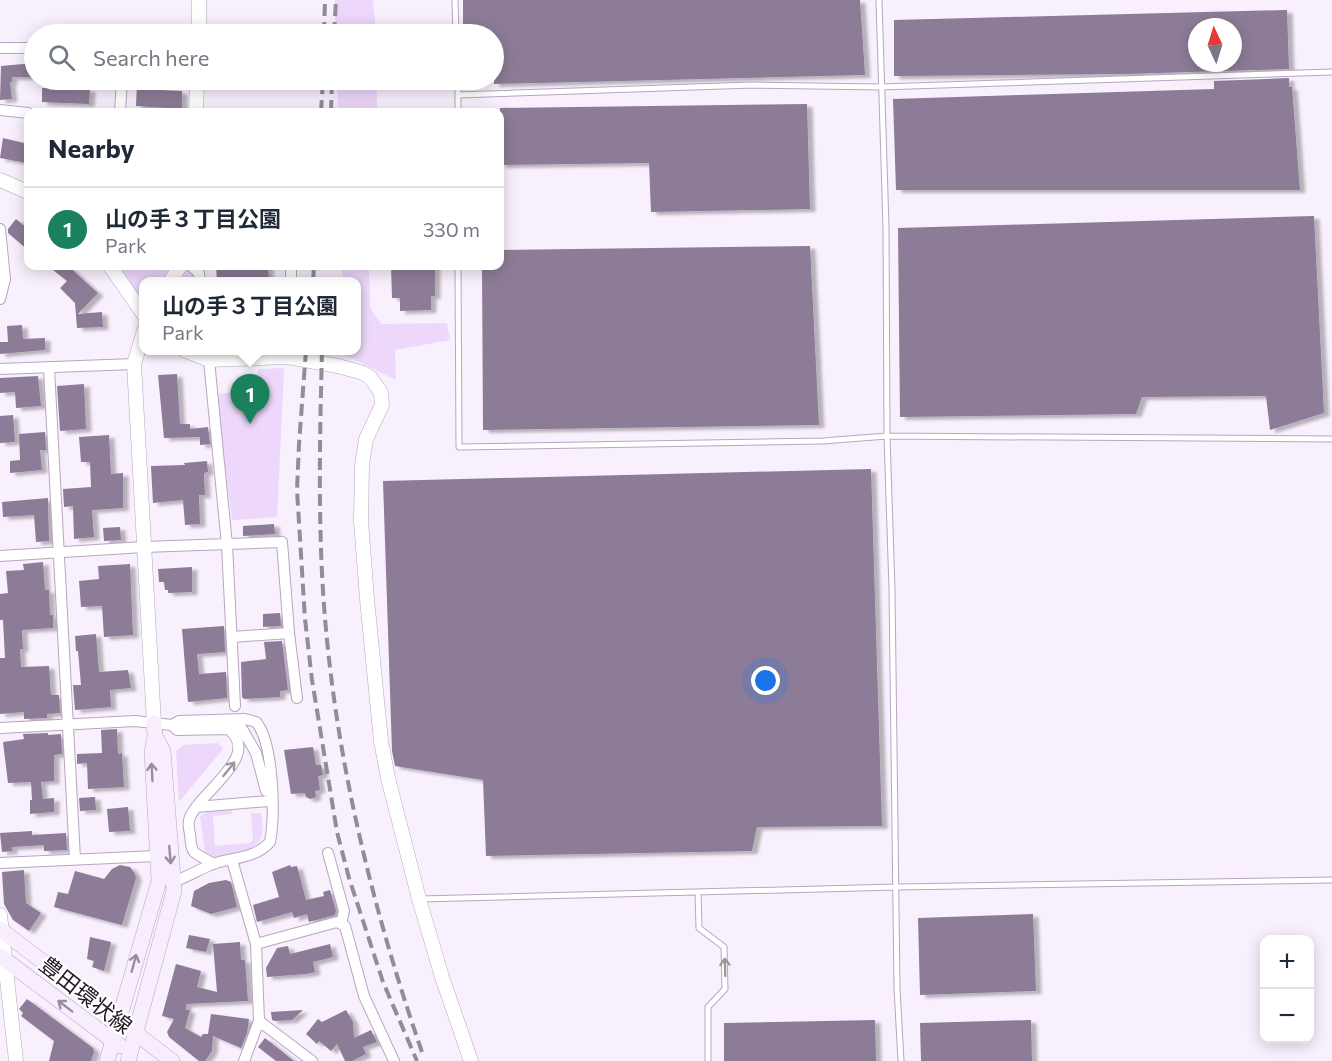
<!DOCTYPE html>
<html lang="en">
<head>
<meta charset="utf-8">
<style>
  :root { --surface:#fff; --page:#f2f2f3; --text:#1f2937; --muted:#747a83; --line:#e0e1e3; --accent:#19815b }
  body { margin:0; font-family:Commissioner,"Noto Sans JP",sans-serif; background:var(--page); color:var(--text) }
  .controls { position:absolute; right:18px; bottom:18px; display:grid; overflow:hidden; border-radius:12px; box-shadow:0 3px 15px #0003 }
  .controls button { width:54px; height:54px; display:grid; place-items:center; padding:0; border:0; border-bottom:2px solid var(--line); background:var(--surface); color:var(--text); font:30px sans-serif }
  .compass { position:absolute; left:1188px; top:18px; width:54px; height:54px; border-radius:50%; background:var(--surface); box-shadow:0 3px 15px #0003; rotate:356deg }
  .you { position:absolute; left:766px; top:681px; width:21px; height:21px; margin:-15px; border:4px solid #fff; border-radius:50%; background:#1a73e8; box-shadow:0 0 0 9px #1a73e833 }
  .badge { display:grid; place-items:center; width:39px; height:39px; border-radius:50%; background:var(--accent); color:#fff; font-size:20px; font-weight:700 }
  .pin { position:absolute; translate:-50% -50px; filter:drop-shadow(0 2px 3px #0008) }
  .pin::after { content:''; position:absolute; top:32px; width:21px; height:18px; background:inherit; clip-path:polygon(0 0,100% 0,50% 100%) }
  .popup { position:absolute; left:139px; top:277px; width:222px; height:78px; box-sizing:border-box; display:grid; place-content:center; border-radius:12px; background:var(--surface); filter:drop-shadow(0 2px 4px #0005); font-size:20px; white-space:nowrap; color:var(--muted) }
  .popup b { font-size:22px; color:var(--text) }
  .popup::after { content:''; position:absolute; left:50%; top:100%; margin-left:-12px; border:12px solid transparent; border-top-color:var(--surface) }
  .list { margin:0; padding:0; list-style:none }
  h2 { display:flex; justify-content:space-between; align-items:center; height:78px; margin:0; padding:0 24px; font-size:26px }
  h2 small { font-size:20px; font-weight:400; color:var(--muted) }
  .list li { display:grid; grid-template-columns:39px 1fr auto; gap:18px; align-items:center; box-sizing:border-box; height:84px; padding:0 24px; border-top:2px solid var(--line) }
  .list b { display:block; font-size:22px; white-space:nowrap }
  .list p { margin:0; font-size:20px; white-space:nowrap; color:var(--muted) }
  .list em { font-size:20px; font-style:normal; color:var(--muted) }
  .icon { flex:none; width:33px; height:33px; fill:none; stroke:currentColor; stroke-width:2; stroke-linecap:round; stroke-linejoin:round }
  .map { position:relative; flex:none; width:1332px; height:1061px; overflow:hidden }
  .search { position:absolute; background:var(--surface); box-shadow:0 3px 15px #0003; left:24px; top:24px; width:480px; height:66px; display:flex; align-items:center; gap:15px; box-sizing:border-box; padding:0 21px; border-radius:33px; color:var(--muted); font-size:22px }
  .panel { position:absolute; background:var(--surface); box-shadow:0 3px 15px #0003; left:24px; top:108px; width:480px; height:162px; border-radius:12px }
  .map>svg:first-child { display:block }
  .green { fill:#edd7fa }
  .building { fill:#8d7b97; fill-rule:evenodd; filter:url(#shadow) }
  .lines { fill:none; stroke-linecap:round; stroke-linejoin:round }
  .service-casing { stroke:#b8a5c2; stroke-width:7 }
  .minor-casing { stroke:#b8a5c2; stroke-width:12 }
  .tertiary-casing { stroke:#b8a5c2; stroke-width:15 }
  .secondary-casing { stroke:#b8a5c2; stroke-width:16 }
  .service { stroke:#fff; stroke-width:5 }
  .minor { stroke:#fff; stroke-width:10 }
  .tertiary { stroke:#fff; stroke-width:14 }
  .secondary { stroke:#f7edfd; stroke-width:15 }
  .rail { stroke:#938c97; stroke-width:4; stroke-dasharray:12 6; stroke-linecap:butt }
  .oneway { stroke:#9b989c }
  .oneway2 { stroke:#968e9b }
  .labels { text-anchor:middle; stroke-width:4.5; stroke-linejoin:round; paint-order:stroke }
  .street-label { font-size:22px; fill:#201924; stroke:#fff }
</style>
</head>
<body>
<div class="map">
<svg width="1332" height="1061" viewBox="0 0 1332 1061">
  <defs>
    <filter id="shadow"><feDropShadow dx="5.5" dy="3" stdDeviation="1.5" flood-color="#0004"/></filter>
  </defs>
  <rect width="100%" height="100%" fill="#f8f0fc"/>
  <path class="green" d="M335,0h38l3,34h-41z
    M337,80h40v32h-39z
    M115,266h71l8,9 1,6 -51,1 -1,23z
    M342,266h27l1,42 11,16 66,-1 3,17 -55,10 1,30 -51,-25v-4l11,-1v-68l-13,-1z
    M284,368l-7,149 -45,3 -16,-126 39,-4 3,-21z
    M218,743l5,6 -44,53 -3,-51 7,-6z
    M232,808v6l-19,2 2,30 35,-3 3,-3 -2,-27h10l2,18 -4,11 -11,9 -35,6 -8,-5 -5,-36 11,-6z"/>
  <path class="building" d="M463,0h397l5,75 -371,9v-50h-31z
    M1287,10l2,59 -164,5 -231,2v-56zM1197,27h36v36h-36z
    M34,63v14h-22v5h-2l2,17 -12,1 1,-34z
    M1289,78v9h3l8,103h-404l-3,-91 321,-10v-8z
    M137,82l22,1v7l23,1v18l-46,-3z
    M42,88l48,1 -1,15 -47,-2z
    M807,104l3,105 -159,3 -2,-49 -149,2v-57z
    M3,138l25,6 -1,19 -27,-5z
    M1314,216l10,197 -54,17 -4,-34 -124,1 -6,17 -236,3 -2,-189z
    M16,219l12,10v21l-20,-17v-4z
    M810,246l9,179 -336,5 -1,-164h18v-16z
    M48,266h20l30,27 -20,21 24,-2 1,15 -26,1 -2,-25 -15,-15 7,-7z
    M216,266h52l1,15 -52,1z
    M391,266h44v30h-4v14l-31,1v-13h-8z
    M22,325l1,14 22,-1v12l-45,4v-12h8l-1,-16z
    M177,374l3,50h10v5l18,-2 2,17 -10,1v-8l-36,1 -6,-63z
    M38,376l3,30 -25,2 -1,-16 -15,1v-15z
    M84,384l2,45 -26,2 -3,-45z
    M13,415l2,27 -15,1v-27z
    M45,432l1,18h-6l2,20 -32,3v-12l10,-1 -1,-26z
    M109,435l2,39 12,-1v35l-31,2 2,27 -20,2 -1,-33 -9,1 -1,-18 28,-2 -1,-25h-9l-2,-25z
    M207,461l1,11 -4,1 1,22h-6l1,29 -15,1 -2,-25 -30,3 -2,-37 34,-1 -1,-2z
    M871,469l11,357 -125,1 -5,24 -266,5 -3,-76 -88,-14 -3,-15 -9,-270z
    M48,498l1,43 -13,1 -2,-27 -31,2 -1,-15z
    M274,524l1,10 -32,2v-10z
    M120,527l1,13 -17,1 -1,-13z
    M43,562l2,28h4l1,25h3v13l-31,2 1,19h-3l1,18 28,-1 2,29h8l1,18 -13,1v4l-23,1v-7l-24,2v-56h5l-2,-38h-3v-26l8,-1 -2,-22 18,-1 -1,-6z
    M130,564l3,71 -29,2 -2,-31 -21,1 -2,-26 20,-2 -1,-13z
    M192,567v25l-24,1v-3h-3l-1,-8h-5l-1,-13z
    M280,613l1,13 -18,1v-13z
    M224,626l1,26 -28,2 2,20 27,-2 1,26 -39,4 -6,-73z
    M96,634l3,38 29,-2 3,18 -21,2 1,17 -36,3 -2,-25h8l-3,-34h-2l-1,-15z
    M282,641l6,49 -8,1v6l-36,2 -2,-2 -1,-35 25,-3 -2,-17z
    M117,729l1,25 4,-1 2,34 -36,2 -1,-26 -10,1v-10l25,-1 -1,-23z
    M48,733v2l13,-1 1,20 -8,1v26l-13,1 2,17 11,-1v14l-24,2v-14h2l-1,-18 -23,1 -5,-41 21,-3 -1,-5z
    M313,747l3,18h5l2,10 -5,1 2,14 -5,1 1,6 -6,2 -4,-2 -1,-4 -14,1 -7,-44z
    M95,797l1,13 -16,1 -1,-13z
    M128,807l2,24 -21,1 -2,-23z
    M32,831v4l34,-2 1,17 -23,1v-6l-32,2v4l-10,1 -2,-19z
    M120,865l10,2 5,7 1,4 -14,47 -68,-18 4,-15 10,2 7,-23 29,8 8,-10z
    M290,865l1,2 6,-1 9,34 18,-4 -1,-4 7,-2 6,21 -1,4 -26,7 -2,-8 -13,4 -2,-6 -35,10 -4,-17 26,-8 -7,-25z
    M24,870l2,33 15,10 -12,18 -16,-11 -9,-16 -2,-32z
    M226,880l5,2 6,25 -26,7 -20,-8 3,-15 15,-8z
    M1033,914l3,77 -116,4 -2,-77z
    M189,935l21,4 -4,13 -20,-4z
    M90,937l21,5 -7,29 -12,-4 2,-6 -7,-2z
    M240,942l1,18h4l3,41 -62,3v6h4l-5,18 16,9 2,-3h5l3,-20 38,5 -2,14 -6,15 -28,-12 -1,15 -7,10h-6l-30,-24 -2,-5 7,-13 -12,-3 14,-52 25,7 -4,16 20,5 -4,-48z
    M330,944l3,13 -20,5 2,10 -9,2 -39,3 -1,-9 11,-20 11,-2 2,8z
    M27,999l66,49 1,4 -3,9h-42l5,-20 -33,-25 2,-3 -4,-4z
    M303,1010l-11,10 -17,1 -3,-1 -1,-8z
    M346,1010l7,12 1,16 17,-8 6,12 -14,5 3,7 -14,7h-7l-8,-17 -6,7 -12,-10 -2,3 -11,-10 12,-15 4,3z
    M875,1020l1,41h-152v-38z
    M1031,1020l1,41h-111l-1,-38z
    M265,1038l29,23h-18l-18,-14z"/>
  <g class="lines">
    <defs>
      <path id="service" d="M455,0l1,34
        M879,0l7,227 1,209 5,153 5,399 4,73
        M458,80v32
        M458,95l295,-10 128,2 451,-15
        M458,266l1,181 364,-6 64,-5 445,3
        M698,892l1,36 25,19 1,42 -17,18v54
        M420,899l477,-12 435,-7"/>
      <path id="minor" d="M0,48h34
        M0,110l28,3
        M120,112l2,-32
        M0,229l5,50 -5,20
        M191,266l8,7 1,9
        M291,282v-16
        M208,350l19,195 8,161
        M49,368l26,491
        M0,369l134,-5
        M0,556l144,-9 138,-5 7,91 8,65
        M232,637l57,-4
        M229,720l12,7 15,26 10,38
        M172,725l5,5 51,-1c36,27 -31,64 -39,91 -1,5 0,10 1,14 1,6 0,13 4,18 6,5 14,8 20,12
        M0,728l135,-7 37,4 7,-4 66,-2 11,3c18,21 19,94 14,120 -15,17 -37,15 -57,22 -13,5 -26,13 -40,18
        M196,807l73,-6
        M328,853l16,58 -3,13
        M232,860l24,84 3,77 -15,40
        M0,863l156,-7
        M256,944l81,-22 8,4 19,70 30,65
        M259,1021l53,40"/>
      <path id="tertiary" d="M199,0v34
        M196,112l1,-32
        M0,180l28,12
        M110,266l34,49
        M170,282l10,-16
        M144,331l-10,33 20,359
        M184,350l25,10 79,-3 50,9 25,7 8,5 10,15 1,12 -16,34 -4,26 -1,56 6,78 14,142 7,37 31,121 23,78 29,84
        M0,915l16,146"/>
      <path id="secondary" d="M0,929l172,132
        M0,956l120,90
        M107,1061l52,-180 -7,-129 3,-16 -1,-13
        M128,1061l46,-170 -11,-140 -8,-15"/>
    </defs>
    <use href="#service" class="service-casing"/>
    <use href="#minor" class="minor-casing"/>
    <use href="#tertiary" class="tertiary-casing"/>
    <use href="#secondary" class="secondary-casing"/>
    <use href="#service" class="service"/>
    <use href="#minor" class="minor"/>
    <use href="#tertiary" class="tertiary"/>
    <use href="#secondary" class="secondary"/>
    <path class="rail" d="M324,34l1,-34
      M334,34l2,-34
      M321,112l2,-32
      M331,112l1,-32
      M313,282l1,-16
      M306,350l-7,94 -2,46 8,129 7,61 25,152 12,46 34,104 34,79
      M322,350c-2,81 -4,160 1,241 10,158 48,314 100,464"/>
  </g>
  <defs><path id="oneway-shaft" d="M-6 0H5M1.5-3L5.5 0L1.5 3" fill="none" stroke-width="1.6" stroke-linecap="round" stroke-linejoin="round" transform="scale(1.5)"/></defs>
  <g class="oneway">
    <use href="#oneway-shaft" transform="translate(229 769) rotate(-51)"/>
    <use href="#oneway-shaft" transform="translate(725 967) rotate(-92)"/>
  </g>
  <g class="oneway2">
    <use href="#oneway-shaft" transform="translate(152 772) rotate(-93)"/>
    <use href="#oneway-shaft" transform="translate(170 855) rotate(85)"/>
    <use href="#oneway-shaft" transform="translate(134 963) rotate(-75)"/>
    <use href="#oneway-shaft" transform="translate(65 1006) rotate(-143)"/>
  </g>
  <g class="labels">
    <g class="street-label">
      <text transform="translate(86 995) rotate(38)" y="8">豊田環状線</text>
    </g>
  </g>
</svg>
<div class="controls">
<button>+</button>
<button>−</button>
</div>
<svg class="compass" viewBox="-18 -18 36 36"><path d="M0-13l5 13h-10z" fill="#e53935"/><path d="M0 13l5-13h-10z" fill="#747a83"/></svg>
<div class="you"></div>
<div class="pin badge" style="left:250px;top:424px">1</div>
<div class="popup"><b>山の手３丁目公園</b>Park</div>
<div class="search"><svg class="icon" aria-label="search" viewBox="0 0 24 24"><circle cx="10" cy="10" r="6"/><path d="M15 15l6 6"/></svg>Search here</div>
<section class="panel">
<h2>Nearby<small></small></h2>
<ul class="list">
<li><span class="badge">1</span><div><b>山の手３丁目公園</b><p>Park</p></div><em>330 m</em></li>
</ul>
</section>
</div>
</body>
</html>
